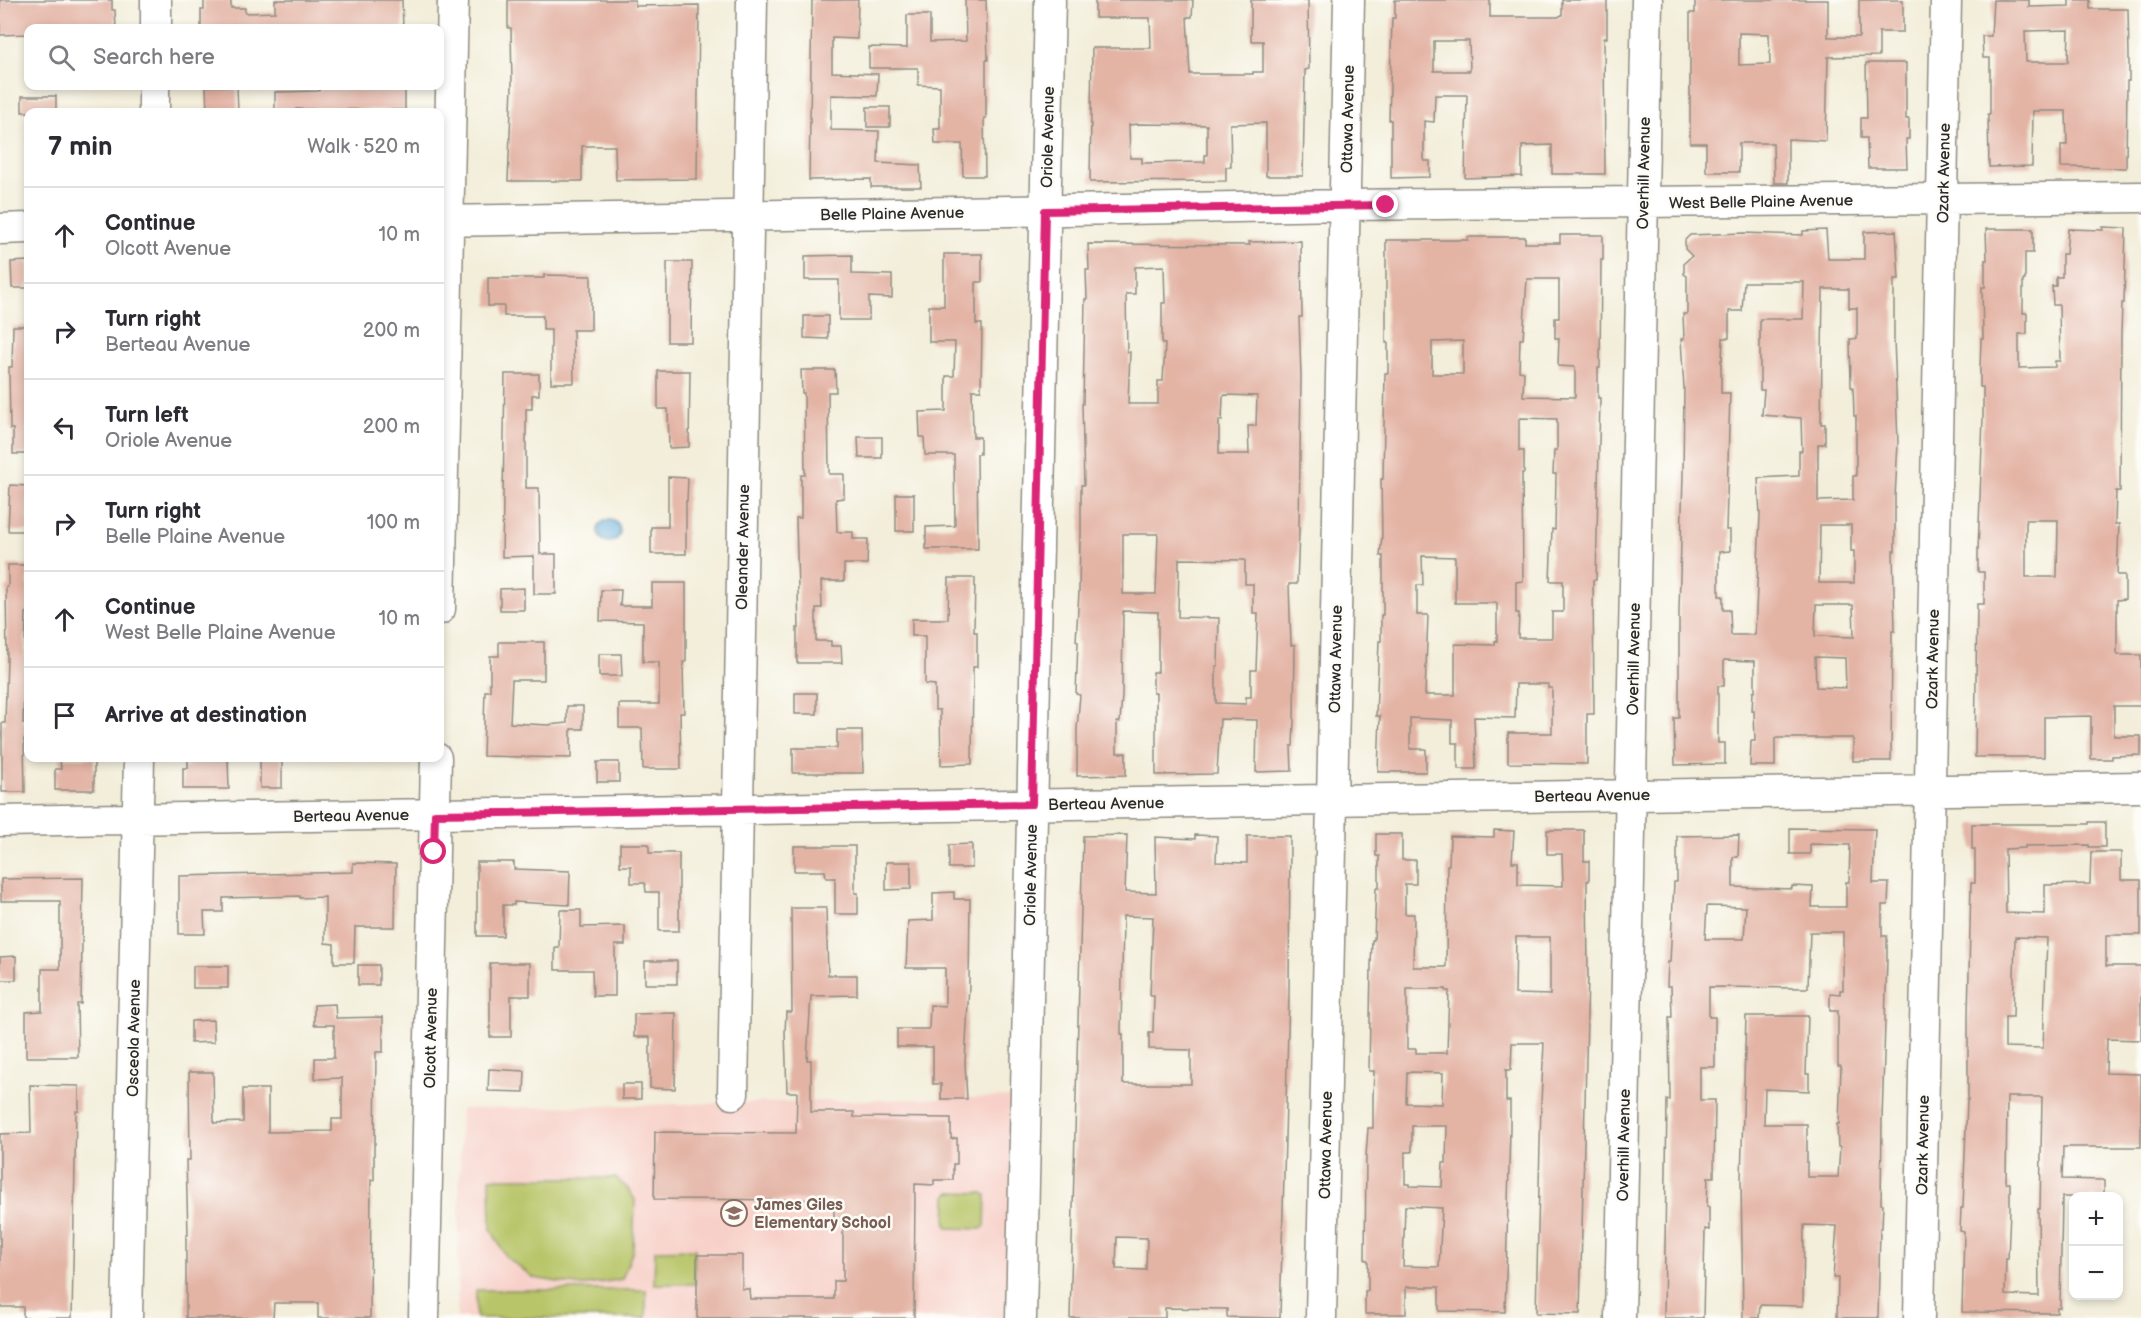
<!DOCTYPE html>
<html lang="en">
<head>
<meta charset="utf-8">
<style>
  :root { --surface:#fff; --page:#f7f7f7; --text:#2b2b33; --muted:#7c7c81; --line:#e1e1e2 }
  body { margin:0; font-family:"Balsamiq Sans",sans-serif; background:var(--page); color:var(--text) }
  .controls { position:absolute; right:18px; bottom:18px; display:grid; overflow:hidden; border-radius:12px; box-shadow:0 3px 9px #0003 }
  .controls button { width:54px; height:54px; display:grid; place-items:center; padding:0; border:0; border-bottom:2px solid var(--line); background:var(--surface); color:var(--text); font:30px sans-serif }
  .stop { position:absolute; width:18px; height:18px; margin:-14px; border:4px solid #db2777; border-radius:50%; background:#fff }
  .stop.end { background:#db2777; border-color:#fff; box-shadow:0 2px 6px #0008 }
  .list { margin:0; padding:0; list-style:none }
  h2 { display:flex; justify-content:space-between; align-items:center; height:78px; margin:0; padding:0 24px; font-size:26px }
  h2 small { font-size:20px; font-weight:400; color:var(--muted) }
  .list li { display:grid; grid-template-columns:39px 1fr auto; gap:18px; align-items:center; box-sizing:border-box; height:96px; padding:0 24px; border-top:2px solid var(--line) }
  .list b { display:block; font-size:22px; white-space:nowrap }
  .list p { margin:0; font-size:20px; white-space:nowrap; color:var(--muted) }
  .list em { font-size:20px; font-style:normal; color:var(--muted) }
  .icon { flex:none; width:33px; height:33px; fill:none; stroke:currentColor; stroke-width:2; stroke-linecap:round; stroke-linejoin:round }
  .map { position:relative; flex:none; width:2141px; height:1318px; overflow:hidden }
  .search { position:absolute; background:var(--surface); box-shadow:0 3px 9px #0003; left:24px; top:24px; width:420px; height:66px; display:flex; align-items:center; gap:15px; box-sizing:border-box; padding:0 21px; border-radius:12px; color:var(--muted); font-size:22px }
  .panel { position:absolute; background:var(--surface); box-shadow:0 3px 9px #0003; left:24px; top:108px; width:420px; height:654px; border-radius:12px }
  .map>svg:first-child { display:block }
  .built { fill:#f7d1c9 }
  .green { fill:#b8c567; stroke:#727849; stroke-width:1.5 }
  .water { fill:#63addb; stroke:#476c83; stroke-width:1.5 }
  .building { fill:#e3b3a4; fill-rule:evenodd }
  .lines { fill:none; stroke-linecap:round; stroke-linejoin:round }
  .minor-casing { stroke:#8f8c82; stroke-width:33 }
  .minor { stroke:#fff; stroke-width:30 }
  .route { stroke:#db2777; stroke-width:8 }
  .labels { text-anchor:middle; stroke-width:5; stroke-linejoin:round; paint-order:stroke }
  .street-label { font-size:16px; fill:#2b2b2b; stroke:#fdfcf7 }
  .education-label { font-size:16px; font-weight:bold; fill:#785e54; stroke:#fdfcf7; text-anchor:start }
</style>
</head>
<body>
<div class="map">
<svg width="2141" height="1318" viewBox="0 0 2141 1318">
  <rect width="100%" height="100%" fill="#fdfcf7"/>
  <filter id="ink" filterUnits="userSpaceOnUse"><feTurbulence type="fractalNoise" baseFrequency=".0167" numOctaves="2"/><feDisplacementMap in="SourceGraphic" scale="12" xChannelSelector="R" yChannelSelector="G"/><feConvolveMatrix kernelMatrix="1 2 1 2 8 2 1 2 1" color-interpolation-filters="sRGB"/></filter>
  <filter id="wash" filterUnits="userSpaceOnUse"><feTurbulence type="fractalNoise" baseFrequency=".008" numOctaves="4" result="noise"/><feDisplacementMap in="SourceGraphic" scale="24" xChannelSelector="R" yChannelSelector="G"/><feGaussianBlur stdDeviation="1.35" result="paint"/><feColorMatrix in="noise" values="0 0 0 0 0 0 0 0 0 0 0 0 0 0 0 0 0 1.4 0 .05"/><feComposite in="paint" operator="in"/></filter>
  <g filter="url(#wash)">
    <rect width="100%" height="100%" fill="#f3eeda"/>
    <path class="built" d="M1012,1097l-4,221h-551l4,-209z"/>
    <path class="green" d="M490,1178h126l12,11 7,11 -2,50 -11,29 -40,7 -48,-8 -28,-21 -15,-28z
      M950,1192l33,1 3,2 -1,31 -4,3 -32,-1 -3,-3 1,-29z
      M695,1249v35h-41l1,-34z
      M476,1290h170v28h-170z"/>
    <path class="water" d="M598 531a11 11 0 1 1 22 0a11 11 0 1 1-22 0Z"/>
    <g id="blocks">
      <path class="building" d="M0,0h112v10h3l1,18h-88v6l-28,1z
        M204,0h27v8h14v5l30,-1v-12h127l1,28 -104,-2v2h-98v-18h3z
        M508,0h127v6l64,-1 -2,174 -81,1 -1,-34h-33v35h-74l4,-95 -1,-58h-3z
        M812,0h46l-1,39 -25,-1v34l46,2 -1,22 -46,-1v35l48,1 -1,32 42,2 1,22h-50v-8l-62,1z
        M965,0h21l2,60h-2v58h-2l1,58h-22l-1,-32h-27l-1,-15h6v-43l-22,-1v-17h-49v-21l38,1v-33h23v27l36,-1z
        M1095,0h98l-1,17h-5l3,57h63v-2h10v-31h-12v-41h57l1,69 -4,1 -2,106h-37v-53l-36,1 1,43h-5v14l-136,1 2,-134h59l-1,-30h-55zM1139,124l68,1v30h-2v7l-63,1v-5h-12l-1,-33z
        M1395,0h95v17h68l4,-2v-15h45v38h-3l1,136h-53v-29l-30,1v30l-57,2 2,-83h-32l-1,27 -10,-1v40h6v16l-39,1v-58h-2l3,-102h3zM1434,41h35l1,30h-36z
        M1695,0h133v37h31v-37h44v32h-24v24l-51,1 -2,84 -38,-2v44h-14l-1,-40h-34v29h-33v-29h-16v-130h5zM1739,33l30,1 1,30 -31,1z
        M1993,0h36v7l40,-1v-6h21v9h38l1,47v25h-2l-1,87 -65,-1v-22h6l-1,-34h-33l-1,55 -43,1 -1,-53h2v-56h-7l-1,-22h9zM2069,30l-1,32h-42l-1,-31z
        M1866,63h40v56h3v20h-3l1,29h-39l-1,-30h-6v-20h6z
        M206,86h31l1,26h-31z
        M405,86v24l-109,-1v2h-21v-19l44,-1 1,-4z
        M22,96h34v16h-34z
        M867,107h23v20h-23z
        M2103,227l23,1 -2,75h-2l-1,32 -1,156h-4l-1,33h4l-2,51h8v24l-8,1v55h24v51h-27v30h27v19l-29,1v3h-21v-43l-47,1v40h-69l2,-153h7v-32h-6v-21l5,-133v-31h-3v-19l1,-29h2l-1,-52h3v-27h2l-1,-31h47v24h-8v27h-2v33h4v21h-8v34l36,-1v-6h5l-1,-56h-6l-1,-19h4v-9h6v-23h4l2,-25 35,1zM2026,520h32l-1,57h-31z
        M1826,230l2,29h36v-27l32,-1 3,48h-5v60l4,104 -3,54v54h-2l2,80h-3l-1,130h-38v-23h-78v28h-25l1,-25h4l-1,-30h-2l1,-19h2v-31l-31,-1v26h-6v57h7v21l-50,1 -1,-47h5v-108l4,-134 1,-87 -3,-50h3l-1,-25h4v-38l-3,-2v-11l8,-7 -7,-7v-9l5,-5 54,-2 59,2v-4zM1744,282h60l-1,37h-43v71h4l-2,25 39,3 1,33h-3v25l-41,2 2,37 -5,120h-24l-1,-25h-7v-14h-4v-44l11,-1v-21h-4l4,-137h-9v-33h1l1,-22h6v-27h13zM1823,289h26v19h8v31h-7l1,48h2l1,29h2v60h-3v24l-35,1v-57h7v-20h-4zM1820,525h31v26h3v32h-35zM1816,605h37l1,32 -39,-1zM1815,657l30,1 1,30 -30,-1z
        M1560,235h43v25h-2l-1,108h-2v30h2l-4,182h-3l1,134h-7v50l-79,-1v-30h44v-45h-4v-4h-32l-1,34 -41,-1 2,52h-18v-26h-6v-23l-42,-2v31h16v23h-48l2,-56h-4l3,-75h2v-26h2v-59h-3l2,-21 -1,-56h2l2,-106h3v-30h-2v-103h82v-3h57v6h35zM1527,279h32v39h-4v20h4l-1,28 17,1v30l-52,-1 1,-24 -5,-1 1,-32h3zM1463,341v33h-31v-32zM1520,418l37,1v31h-3l-1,24h3l-1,56 -3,-1 -2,52h13v31h-11v26h-34l1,-25h-3v-31l7,-1 -1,-108h2v-22h-5v-32zM1422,556l33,1v46h42v38h-2v4l-40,-1v51h-30l3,-80h-11v-30h6z
        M1301,241l1,76h-3l2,59 -2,156 -2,52h-8l2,61h4l-1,75 -1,26h-2l1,25 -36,1 1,-52 -37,-1 -3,55 -61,1v-82h-3v-21h5v-60l-35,-1 -1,85 -2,26h-3v31h9v22l-49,1v-47l3,-34 -4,-1 2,-52 -2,-1 3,-49 1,-54h1v-53h3l-2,-81h1l2,-105h2l-1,-29h3l-1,-26 162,1 -1,-3zM1164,266l1,37h-3v41h3l-2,37h-5v23h-30l2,-52h-3l-1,-58h9v-27zM1225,395l32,1 -1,30h-8l1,28h-30v-34h3l1,-23zM1123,534h35l-2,60h-33zM1179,559l66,1v24h8v29h5l-2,57h-5v27h-5v7l-30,-1v-37h2l1,-48 -41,-1z
        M944,254h38v28h-6v42h6l-1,66h-9l1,47h7v17h-3l1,95h-52v-22l29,-1 -1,-71h-29l-1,-18h-4l-1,-25 27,-1v-35h8l1,-34h-26v-36h15z
        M852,255v19l40,1v23l-23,-1v23h-30v-40h-34v-24z
        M28,261v27h-16l-1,-26z
        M667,262h25l-1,80h-24z
        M544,275l47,1v54h-18l1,53h-23v-53h-8v-14h-39v-10h-16v-28h56z
        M804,316h24v23l-24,-1z
        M13,326h15v128h-15v-25h-3l-1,-62h3z
        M801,370h34l1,22h-8l1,82h15v24l-8,1 1,33h16v7h15l-1,25h-23v17h-23l1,27h-6v33h15v5h10l1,17h-45v-35h2l-3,-110h5v-43h4l-1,-82h-2z
        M658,371h32l-1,76 -20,1 -1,-39h-10z
        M505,374h34v21h-7v14h-6v79h13l1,66h16v40h-22v-38l-32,1z
        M858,437h24v21h-23z
        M668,477l20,1 -1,23h-1v53h-35v-27h17z
        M10,485l18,1v45h-20z
        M896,494h18v37h-18z
        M8,565h20v48h-2l-3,110h5v16h-4l1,53h-23v-69h3l2,-64 -1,-72h2z
        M949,578h26l-1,54h3v35h-4l-1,97 -31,1 -1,-55h-5v-25l-10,-1v-48h-13v-17h36z
        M652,583h34v79h-3l1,51h-4l1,56h-38l-1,-41h-23v-24h40v-42h-16v-40l-43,-1 1,-31h20l-1,16h32z
        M524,588v22h-24v-21z
        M499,642h45v38h-32l-2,43 38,2 19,-2v-17h16v23h-12v29l-88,-2 2,-65h5v-35h9z
        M599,654h22l1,22h-23z
        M795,693h22v21h-22z
        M837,730h25l1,43h-70v-25h44z
        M60,758h34v32h-39v-21h6z
        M188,758h40l1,31h-46v-21h5z
        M260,758h22v30h-22z
        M597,762h22v20h-22z
        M2089,822h16v25h-16v-2l-64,1v2l-20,1 1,64 39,1v-29l45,-1 1,-32h30v28h20v55h-35v31h35v74l-34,-1 -1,34 35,1v73h-78l-1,32 40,1 2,1v16h-42l-2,111h-3v5l-95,-1 2,-80 -4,-1 1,-23h2l4,-108h1v-84l3,-133h4v-34h-3v-25h117zM2015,937l32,1 -4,110 -38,-1v-30h8zM2007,1097h35l-2,112h-2l1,87 -34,-1 1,-36h2l2,-50v-26h-4z
        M1790,828l85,1 -2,54h16l-1,22h-6v31h5v23l-5,161 -1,84h2l-1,24h-2l-2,90h-41l1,-40h-5l4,-52 -33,-1 -1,81 -43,-1 -1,13h-16l-2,-139 5,-163h62l-2,58h3v17l-44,-2 -1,35h43v53h31l2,-30h-2l-1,-23h2l2,-58h-3v-55h-8v-18l10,1v-4h3v-58h-33l-2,56 -99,-1v30h6v50h-15v33h15l-1,77h-6l-1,30h2v23l-4,-1 -2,89h-39l3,-218h3l-1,-83h3l-1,-31h-4l1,-24h2l4,-80h3v-46l62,-1 -1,22h-5v30l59,2v-3l21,1 -1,20h34v-25h3l1,-37 -40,-1v10h-20zM1707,906l39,1 -2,32h-39z
        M1494,830l20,1 -2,31h6v23l45,1 -1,-32h-15v-24h37v31h5v20h-2l1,94 -8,339 -44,-1 5,-211 3,-59h-32l-1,27h-5v31h4v28l-5,183 -66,-1v-24h-33v27h-41v-23h3v-31h-3l1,-104 2,-28h5v-31l1,-26h-5l2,-104 1,-27h2l2,-52h3v-32h-3v-22h26v26h14v24h-11v30h9l-1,53h33l1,-102h2l1,-29 44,1zM1516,937h34v58l-35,-1zM1407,989h39v2h3l-2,62h-31v-4h-9zM1407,1072l36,1 -1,31 -36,-1zM1412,1126h35l-1,37h-3l-1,24 -32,-1v-2h-5v-32h7zM1405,1206l37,2 -3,59 -36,-1z
        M1127,835l-2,57 31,1 -1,-56 40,2v-4l22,1 -1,26 31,1v-27h43l-1,159 -9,323 -53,-1v-8l-62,-1v10h-95l13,-482zM1123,916l30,1 -3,79h4l-1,37h-4v16l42,1v34h-68v-50h-2zM1117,1237l30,1 -1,32 -30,-1z
        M620,844h29v9h30v78h-20v-39h-13l-1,-9h-14v-17h-11z
        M972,844v24h-23v-23z
        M794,846h61v47h3v21h-23v-36h-9l-1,-7h-31z
        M477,862h37v7l56,2 -1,34 -55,-3v3h-11v31h-26z
        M886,862h25v27l-25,1z
        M353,863l43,1 -1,63h-40l-1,36h-20v-19l-9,-1v-46l-25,1v-2l-77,2v14h-19l1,22h-26v-58l174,-4z
        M83,878l-2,126h-4l1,53h-52v-45l16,-1v-42h18v-68h-59v-22z
        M954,892v7h16l-1,86 -4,77 2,37h-26v-15h-8v-37h-36v-18h32l1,-24 15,1v-38h-39l2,-47 25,-1v-27z
        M791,908h35l2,67h29v20l-46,1 -4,64h4v52h43v5l97,1v21l6,-1v26h-4v16h-19v5l-19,-1 -1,134h-217v-63h45v34h7l1,10h84v-18h9v-60h-9v-21l-180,-1 1,-67 141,1 1,-41h-10l-2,-59 1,-21h6z
        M560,910h21v17l44,-1v19h-10v51h-22l-1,-26h-37v-23h4z
        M16,956v24h-16v-23z
        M645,961h32v23h-32z
        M490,963h40v33h-19v41h-21z
        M358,965h21v20h-21z
        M193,966h35v22h-35z
        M335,1004l1,14 47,-1v35h-7l-1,92h-1v36h-3l-1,138h-52v-15h-44l-1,15h-87v-83h2l-2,-75h4l-1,-88h24l1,51 29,-1v-33h25v43l64,-1v-12h10v-41l-27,1v-21h19v-33h-20v-20z
        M676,1013l-1,76 -25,-1v-51h-16v-23z
        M213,1020l1,22 -23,1v-22z
        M489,1069l36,2 -1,21 -36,-1z
        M622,1084h19v15h-19z
        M30,1085l49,1v25h-3l-4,207h-49v-11h-23v-173l31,-1z"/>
    </g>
  </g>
  <g filter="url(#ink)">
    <use href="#blocks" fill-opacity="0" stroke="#8f8c82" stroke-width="1.5"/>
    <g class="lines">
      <defs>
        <path id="minor" d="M156,28v-28
          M154,112v-26
          M440,221l905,-16 796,-8
          M0,229l28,-1
          M440,609l13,-609
          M0,821l2141,-34
          M733,1094l19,-1094
          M127,1318l12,-560
          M424,1318l12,-560
          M1021,1318l29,-1318
          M1321,1318l28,-1318
          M1620,1318l27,-1318
          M1919,1318l27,-1318"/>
      </defs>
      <use href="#minor" class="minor-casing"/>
      <use href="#minor" class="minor"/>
    </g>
  </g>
  <g class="lines" filter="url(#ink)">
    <path class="route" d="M434,852l1,-38 597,-10 13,-593 341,-6"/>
  </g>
  <defs>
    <symbol id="school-ring" viewBox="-11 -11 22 22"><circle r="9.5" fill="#fdfcf7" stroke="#8d6e63" stroke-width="1.5"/><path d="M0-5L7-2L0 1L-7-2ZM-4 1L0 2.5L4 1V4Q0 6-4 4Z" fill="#8d6e63"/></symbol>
  </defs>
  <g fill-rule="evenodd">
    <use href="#school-ring" x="719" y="1198" width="30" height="30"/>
  </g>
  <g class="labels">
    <g class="street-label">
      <text transform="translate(1347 119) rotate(-89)" y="6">Ottawa Avenue</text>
      <text transform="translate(1047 137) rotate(-89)" y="6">Oriole Avenue</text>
      <text transform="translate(1643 173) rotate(-89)" y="6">Overhill Avenue</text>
      <text transform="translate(1943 173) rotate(-89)" y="6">Ozark Avenue</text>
      <text transform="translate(1761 201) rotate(-1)" y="6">West Belle Plaine Avenue</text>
      <text transform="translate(892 213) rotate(-1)" y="6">Belle Plaine Avenue</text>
      <text transform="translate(742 547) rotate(-89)" y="6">Oleander Avenue</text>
      <text transform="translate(1335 659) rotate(-89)" y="6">Ottawa Avenue</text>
      <text transform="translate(1633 659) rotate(-89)" y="6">Overhill Avenue</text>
      <text transform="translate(1932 659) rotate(-89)" y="6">Ozark Avenue</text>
      <text transform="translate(1592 795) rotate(-1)" y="6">Berteau Avenue</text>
      <text transform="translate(1106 803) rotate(-1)" y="6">Berteau Avenue</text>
      <text transform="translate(351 815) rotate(-1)" y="6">Berteau Avenue</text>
      <text transform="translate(1030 875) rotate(-89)" y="6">Oriole Avenue</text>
      <text transform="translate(133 1038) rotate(-89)" y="6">Osceola Avenue</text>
      <text transform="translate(430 1038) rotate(-89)" y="6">Olcott Avenue</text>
      <text transform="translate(1325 1145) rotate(-89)" y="6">Ottawa Avenue</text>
      <text transform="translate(1623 1145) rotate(-89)" y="6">Overhill Avenue</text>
      <text transform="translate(1922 1145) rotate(-89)" y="6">Ozark Avenue</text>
    </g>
    <g class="education-label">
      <text x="754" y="1210">James Giles<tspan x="754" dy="18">Elementary School</tspan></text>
    </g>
  </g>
</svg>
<div class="controls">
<button>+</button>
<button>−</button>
</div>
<div class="stop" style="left:434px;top:852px"></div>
<div class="stop end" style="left:1386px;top:205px"></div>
<div class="search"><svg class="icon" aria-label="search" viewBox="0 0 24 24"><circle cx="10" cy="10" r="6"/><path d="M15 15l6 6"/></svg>Search here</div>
<section class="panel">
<h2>7 min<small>Walk · 520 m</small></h2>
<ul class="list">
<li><svg class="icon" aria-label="ahead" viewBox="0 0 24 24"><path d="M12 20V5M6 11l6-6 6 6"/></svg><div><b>Continue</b><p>Olcott Avenue</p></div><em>10 m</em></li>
<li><svg class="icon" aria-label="right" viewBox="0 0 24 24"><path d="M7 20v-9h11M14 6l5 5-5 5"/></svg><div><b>Turn right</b><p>Berteau Avenue</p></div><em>200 m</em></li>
<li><svg class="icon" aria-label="left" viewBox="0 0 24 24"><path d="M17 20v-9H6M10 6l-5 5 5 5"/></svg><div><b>Turn left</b><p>Oriole Avenue</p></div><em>200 m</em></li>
<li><svg class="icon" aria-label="right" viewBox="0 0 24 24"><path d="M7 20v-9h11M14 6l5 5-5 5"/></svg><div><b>Turn right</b><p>Belle Plaine Avenue</p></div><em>100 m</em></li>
<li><svg class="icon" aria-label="ahead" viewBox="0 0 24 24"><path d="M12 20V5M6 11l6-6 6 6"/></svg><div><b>Continue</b><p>West Belle Plaine Avenue</p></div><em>10 m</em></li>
<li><svg class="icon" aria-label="arrive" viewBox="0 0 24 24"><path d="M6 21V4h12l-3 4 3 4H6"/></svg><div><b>Arrive at destination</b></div></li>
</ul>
</section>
</div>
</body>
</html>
